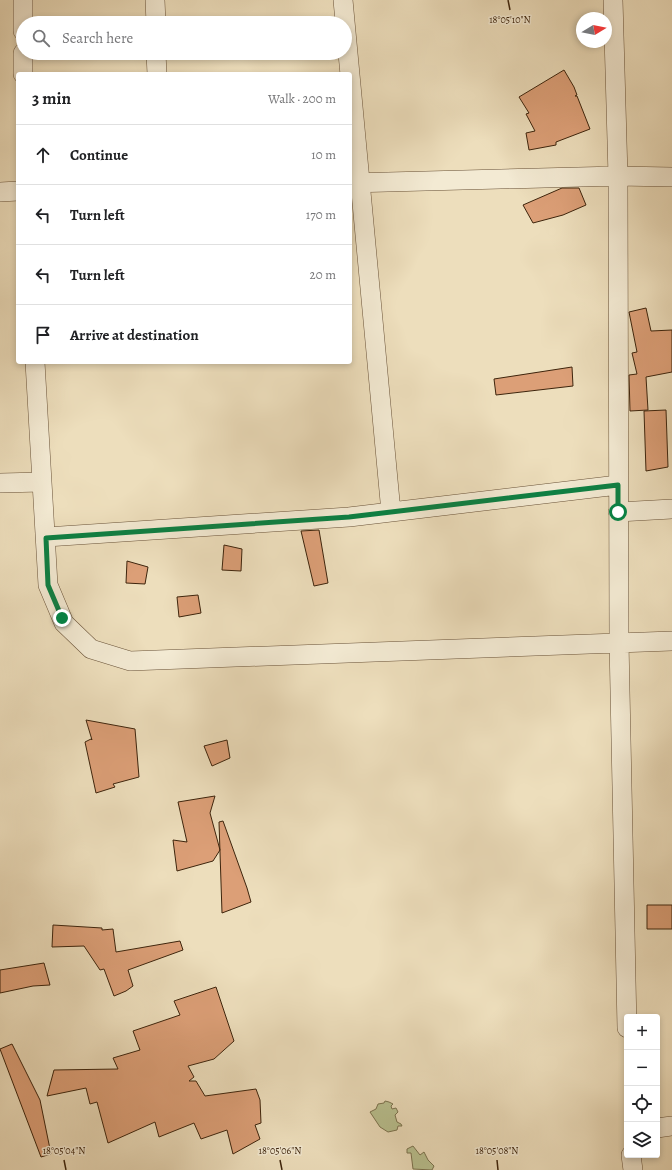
<!DOCTYPE html>
<html lang="en">
<head>
<meta charset="utf-8">
<style>
  :root { --surface:#fff; --page:#f6f6f6; --text:#202124; --muted:#757577; --line:#e0e0e0 }
  body { margin:0; font-family:Alegreya,serif; background:var(--page); color:var(--text) }
  .controls { position:absolute; right:12px; bottom:12px; display:grid; overflow:hidden; border-radius:4px; box-shadow:0 2px 6px #0003 }
  .controls button { width:36px; height:36px; display:grid; place-items:center; padding:0; border:0; border-bottom:1px solid var(--line); background:var(--surface); color:var(--text); font:20px sans-serif }
  .compass { position:absolute; left:576px; top:12px; width:36px; height:36px; border-radius:50%; background:var(--surface); box-shadow:0 2px 6px #0003; rotate:80deg }
  .stop { position:absolute; width:12px; height:12px; margin:-9px; border:3px solid #0b8043; border-radius:50%; background:#fff }
  .stop.end { background:#0b8043; border-color:#fff; box-shadow:0 1px 4px #0008 }
  .list { margin:0; padding:0; list-style:none }
  h2 { display:flex; justify-content:space-between; align-items:center; height:52px; margin:0; padding:0 16px; font-size:17px }
  h2 small { font-size:13px; font-weight:400; color:var(--muted) }
  .list li { display:grid; grid-template-columns:26px 1fr auto; gap:12px; align-items:center; box-sizing:border-box; height:60px; padding:0 16px; border-top:1px solid var(--line) }
  .list b { display:block; font-size:15px; white-space:nowrap }
  .list em { font-size:13px; font-style:normal; color:var(--muted) }
  .icon { flex:none; width:22px; height:22px; fill:none; stroke:currentColor; stroke-width:2; stroke-linecap:round; stroke-linejoin:round }
  .map { position:relative; flex:none; width:672px; height:1170px; overflow:hidden }
  .search { position:absolute; background:var(--surface); box-shadow:0 2px 6px #0003; left:16px; top:16px; width:336px; height:44px; display:flex; align-items:center; gap:10px; box-sizing:border-box; padding:0 14px; border-radius:22px; color:var(--muted); font-size:15px }
  .panel { position:absolute; background:var(--surface); box-shadow:0 2px 6px #0003; left:16px; top:72px; width:336px; height:292px; border-radius:4px }
  .map>svg:first-child { display:block }
  .green { fill:#b9c190; stroke:#7b724e }
  .building { fill:#dc9f77; stroke:#3d240c }
  .lines { fill:none; stroke-linecap:round; stroke-linejoin:round }
  .minor-casing { stroke:#695238; stroke-width:20 }
  .minor { stroke:#f3ead3; stroke-width:19 }
  .route { stroke:#0b8043; stroke-width:5 }
  .ticks { fill:none; stroke:#3d240c; stroke-width:1.5 }
  .ticks-label { font-size:10px; text-anchor:middle; fill:#3d240c; stroke:#f3ead3; stroke-width:3; stroke-linejoin:round; paint-order:stroke }
</style>
</head>
<body>
<div class="map">
<svg width="672" height="1170" viewBox="0 0 672 1170">
  <rect width="100%" height="100%" fill="#eddebc"/>
  <filter id="stains"><feTurbulence type="fractalNoise" baseFrequency=".005" numOctaves="4"/><feColorMatrix values="0 0 0 0 .2 0 0 0 0 .09 0 0 0 0 .02 0 0 0 .5 -.17"/></filter>
  <radialGradient id="worn" r=".72"><stop offset=".6" stop-color="#630" stop-opacity="0"/><stop offset="1" stop-color="#630" stop-opacity=".3"/></radialGradient>
  <path class="green" d="M385,1101l4,1 4,2 -2,2 1,3 4,-1 2,4 -3,3 2,7 4,2 1,2h-4l-1,4 -9,2 -8,-5 -10,-15 6,-3 2,-5 6,-1z
    M413,1146l7,9 4,-3 4,8 6,6 -2,4 -19,-1 -2,-16h-4v-4z"/>
  <path class="building" d="M564,70l10,17 3,8 -2,1h2l13,33 -34,13v3l-27,5 -3,-17 9,-2 -9,-17 3,-1 -10,-16z
    M562,188h17l7,17 -23,10 -30,8 -10,-18z
    M646,308l5,23 21,-1v42l-26,5 2,33 -18,1 -1,-36 8,-1 -5,-21 5,-1 -8,-40z
    M572,367l1,19 -77,9 -2,-16z
    M666,410l2,57 -22,4 -2,-60z
    M319,530l9,53 -14,3 -13,-55z
    M224,545l18,4 -1,22 -19,-1z
    M127,561l21,6 -3,17 -19,-1z
    M198,595l3,18 -22,4 -2,-20z
    M86,720l49,9 4,48 -26,7 2,3 -19,6 -11,-51 6,-3 1,1z
    M227,740l3,18 -18,8 -8,-20z
    M215,796l-5,17 10,37 -7,11 -36,10 -4,-31 14,2 -9,-40z
    M223,821l24,67 4,14 -29,11 -3,-91z
    M647,905h25v24h-25z
    M53,925l49,3v2l11,-1 3,23 64,-11 3,9 -55,20 5,16 -7,5 -12,5 -10,-27 -4,1 -16,-24 -32,1z
    M44,963l6,22 -17,1 -33,7v-23z
    M216,987l18,54 -20,18 -26,7 6,11 -5,4h7l9,15 51,-7 4,11 1,23 -6,2 5,14 -27,15 -6,-24 -26,9 -7,-16 -35,14 -4,-15 -47,21 -11,-41 -7,2 -4,-16 -39,8 7,-26 64,-1 -5,-11 27,-8 -7,-19 47,-16 -6,-14z
    M12,1044l28,56 11,54 -10,3 -41,-108z"/>
  <g class="lines">
    <defs>
      <path id="minor" d="M23,0v31
        M155,0l1,23
        M343,0l48,512
        M613,0l5,176 1,466 8,386
        M23,53v21
        M156,53l1,21
        M350,183l268,-7 54,1
        M0,192l18,-1
        M35,362l13,223 16,38 27,26 39,12 542,-20
        M0,483l42,-1
        M618,512l54,-3
        M46,537l303,-20 269,-32
        M657,1128l15,-2
        M631,1155l2,15"/>
    </defs>
    <use href="#minor" class="minor-casing"/>
    <use href="#minor" class="minor"/>
  </g>
  <g class="lines">
    <path class="route" d="M62,618l-14,-33 -2,-47 303,-21 269,-32v27"/>
  </g>
  <path class="ticks" d="M508,0l2,10M64,1160l2,10M280,1160l2,10M497,1160l1,10"/>
  <g class="ticks-label">
    <text x="510" y="23">18°05'10"N</text>
    <text x="64" y="1154">18°05'04"N</text>
    <text x="280" y="1154">18°05'06"N</text>
    <text x="497" y="1154">18°05'08"N</text>
  </g>
  <rect width="100%" height="100%" filter="url(#stains)"/>
  <rect width="100%" height="100%" fill="url(#worn)"/>
</svg>
<div class="controls">
<button>+</button>
<button>−</button>
<button><svg class="icon" aria-label="locate" viewBox="0 0 24 24"><circle cx="12" cy="12" r="6"/><path d="M12 2v4M12 18v4M2 12h4M18 12h4"/></svg></button>
<button><svg class="icon" aria-label="layers" viewBox="0 0 24 24"><path d="M12 4l9 5-9 5-9-5zM3 14l9 5 9-5"/></svg></button>
</div>
<svg class="compass" viewBox="-18 -18 36 36"><path d="M0-13l5 13h-10z" fill="#e53935"/><path d="M0 13l5-13h-10z" fill="#757577"/></svg>
<div class="stop" style="left:618px;top:512px"></div>
<div class="stop end" style="left:62px;top:618px"></div>
<div class="search"><svg class="icon" aria-label="search" viewBox="0 0 24 24"><circle cx="10" cy="10" r="6"/><path d="M15 15l6 6"/></svg>Search here</div>
<section class="panel">
<h2>3 min<small>Walk · 200 m</small></h2>
<ul class="list">
<li><svg class="icon" aria-label="ahead" viewBox="0 0 24 24"><path d="M12 20V5M6 11l6-6 6 6"/></svg><div><b>Continue</b></div><em>10 m</em></li>
<li><svg class="icon" aria-label="left" viewBox="0 0 24 24"><path d="M17 20v-9H6M10 6l-5 5 5 5"/></svg><div><b>Turn left</b></div><em>170 m</em></li>
<li><svg class="icon" aria-label="left" viewBox="0 0 24 24"><path d="M17 20v-9H6M10 6l-5 5 5 5"/></svg><div><b>Turn left</b></div><em>20 m</em></li>
<li><svg class="icon" aria-label="arrive" viewBox="0 0 24 24"><path d="M6 21V4h12l-3 4 3 4H6"/></svg><div><b>Arrive at destination</b></div></li>
</ul>
</section>
</div>
</body>
</html>
